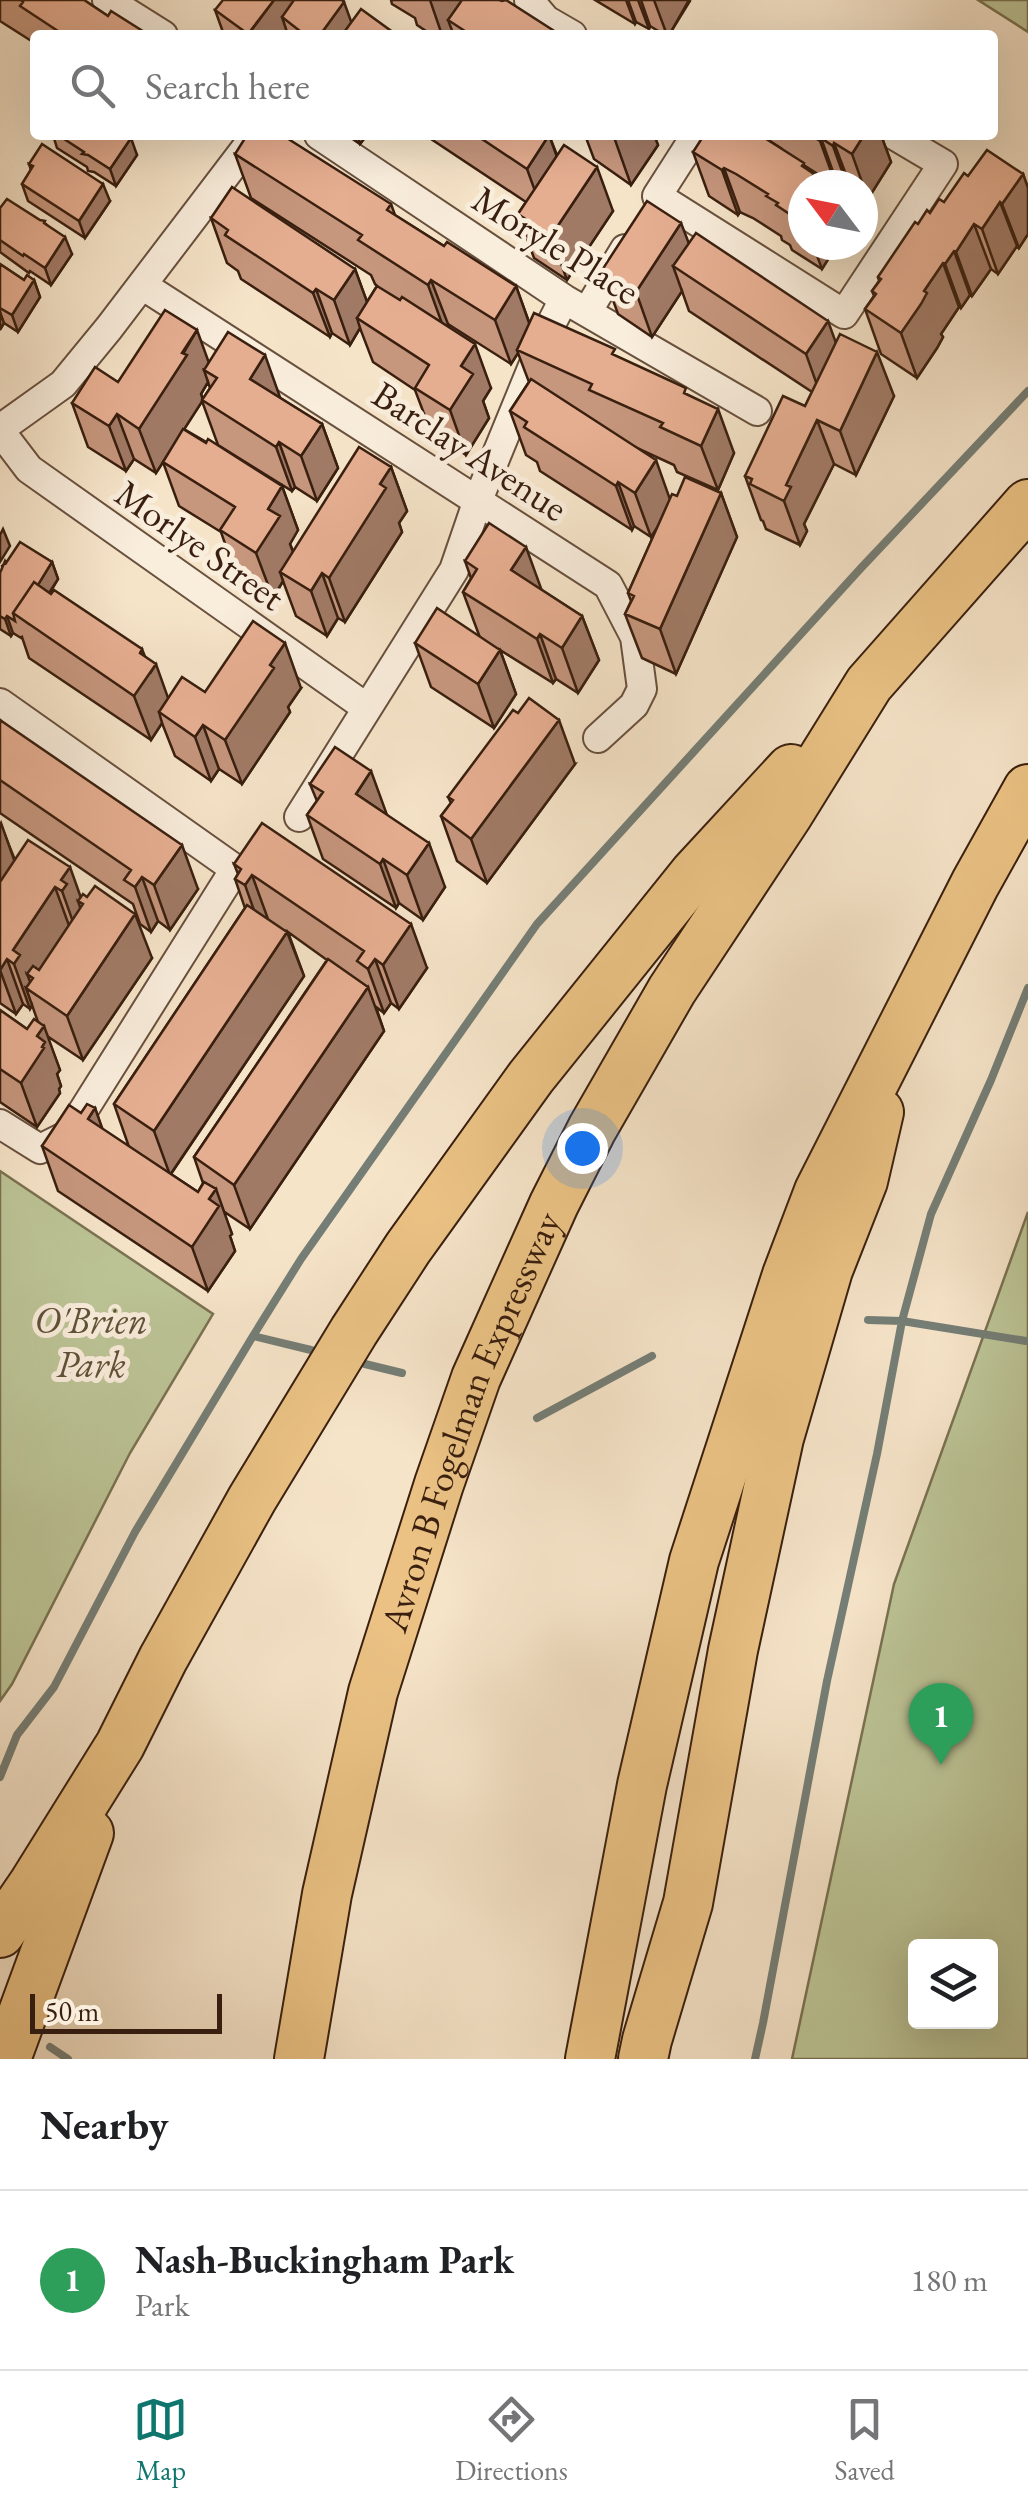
<!DOCTYPE html>
<html lang="en">
<head>
<meta charset="utf-8">
<style>
  :root { --surface:#fff; --page:#f2f2f2; --text:#202124; --muted:#757577; --line:#e0e0e0; --accent:#0f766e }
  body { margin:0; font-family:"EB Garamond",serif; background:var(--page); color:var(--text) }
  .controls { position:absolute; right:30px; bottom:30px; display:grid; overflow:hidden; border-radius:10px; box-shadow:0 10px 40px #0002 }
  .controls button { width:90px; height:90px; display:grid; place-items:center; padding:0; border:0; border-bottom:2px solid var(--line); background:var(--surface); color:var(--text); font:50px sans-serif }
  .compass { position:absolute; left:788px; top:170px; width:90px; height:90px; border-radius:50%; background:var(--surface); box-shadow:0 10px 40px #0002; rotate:302deg }
  .scale { position:absolute; left:30px; bottom:25px; width:192px; box-sizing:border-box; padding-left:10px; border:5px solid #391f0f; border-top:0; font-size:28px; line-height:35px; white-space:nowrap; color:#391f0f; -webkit-text-stroke:8px #f9eddc; paint-order:stroke }
  .you { position:absolute; left:582px; top:1148px; width:35px; height:35px; margin:-25px; border:8px solid #fff; border-radius:50%; background:#1a73e8; box-shadow:0 0 0 15px #1a73e833 }
  .badge { display:grid; place-items:center; width:65px; height:65px; border-radius:50%; background:var(--accent); color:#fff; font-size:32px; font-weight:700 }
  .pin { position:absolute; translate:-50% -82px; filter:drop-shadow(0 2px 5px #0008) }
  .pin::after { content:''; position:absolute; top:52px; width:35px; height:30px; background:inherit; clip-path:polygon(0 0,100% 0,50% 100%) }
  .list { margin:0; padding:0; list-style:none }
  h2 { display:flex; justify-content:space-between; align-items:center; height:130px; margin:0; padding:0 40px; font-size:42px }
  h2 small { font-size:32px; font-weight:400; color:var(--muted) }
  .list li { display:grid; grid-template-columns:65px 1fr auto; gap:30px; align-items:center; box-sizing:border-box; height:180px; padding:0 40px; border-top:2px solid var(--line) }
  .list b { display:block; font-size:38px; white-space:nowrap }
  .list p { margin:0; font-size:32px; white-space:nowrap; color:var(--muted) }
  .list em { font-size:32px; font-style:normal; color:var(--muted) }
  .icon { flex:none; width:55px; height:55px; fill:none; stroke:currentColor; stroke-width:2; stroke-linecap:round; stroke-linejoin:round }
  .map { position:relative; flex:none; width:1028px; height:2059px; overflow:hidden }
  .search { position:absolute; background:var(--surface); box-shadow:0 10px 40px #0002; left:30px; right:30px; top:30px; height:110px; display:flex; align-items:center; gap:25px; box-sizing:border-box; padding:0 35px; border-radius:10px; color:var(--muted); font-size:38px }
  .sheet { height:310px; background:var(--surface) }
  nav { display:flex; justify-content:space-around; align-items:center; box-sizing:border-box; height:140px; border-top:2px solid var(--line); background:var(--surface); font-size:28px; color:var(--muted) }
  nav a { display:grid; justify-items:center; gap:5px }
  nav .on { color:var(--accent) }
  .map>svg:first-child { display:block }
  .green { fill:#bcc496; stroke:#7a7252; stroke-width:2.5; fill-rule:evenodd }
  .lines { fill:none; stroke-linecap:round; stroke-linejoin:round }
  .stream { stroke:#757e76; stroke-width:8 }
  .minor-casing { stroke:#68503e; stroke-width:32 }
  .motorway-casing { stroke:#391f0f; stroke-width:52 }
  .minor { stroke:#f9eddc; stroke-width:28 }
  .motorway { stroke:#ebc284; stroke-width:48 }
  .wall { fill:#c6967d; stroke:#391f0f; stroke-width:2.5; fill-rule:evenodd }
  .shaded-wall { fill:#a17a66; stroke:#391f0f; stroke-width:2.5 }
  .building { fill:#e6ae91; stroke:#391f0f; stroke-width:2.5 }
  .labels { text-anchor:middle; stroke-width:10; stroke-linejoin:round; paint-order:stroke }
  .street-label { font-size:38px; fill:#391f0f; stroke:#f9eddc }
  .park-label { font-size:38px; font-style:italic; fill:#605138; stroke:#f9eddc }
</style>
</head>
<body>
<div class="map">
<svg width="1028" height="2059" viewBox="0 0 1028 2059">
  <rect width="100%" height="100%" fill="#f6e4c9"/>
  <filter id="stains"><feTurbulence type="fractalNoise" baseFrequency=".002" numOctaves="4"/><feColorMatrix values="0 0 0 0 .2 0 0 0 0 .09 0 0 0 0 .02 0 0 0 .5 -.17"/></filter>
  <radialGradient id="worn" r=".72"><stop offset=".6" stop-color="#630" stop-opacity="0"/><stop offset="1" stop-color="#630" stop-opacity=".3"/></radialGradient>
  <path class="green" d="M978,0h50v32z
    M0,1171l213,143 -83,139 -118,231 -12,17z
    M1028,1212v847h-236l102,-475zM990,1946v76h-74v-76z"/>
  <g class="lines">
    <path class="stream" d="M868,1320l34,1 124,20
      M311,1350l-58,-14 48,-77 236,-335 324,-356 167,-177
      M365,1364l37,9
      M537,1418l115,-62
      M0,1777l17,-42 37,-48 81,-155 118,-196
      M50,2047l18,12
      M755,2059l8,-36 64,-342 50,-227 25,-133 29,-107 60,-134 37,-92"/>
    <defs>
      <path id="minor" d="M107,0l56,35
        M529,0l17,20 26,15
        M319,135l245,164 193,112
        M696,135l-39,61 187,118 99,-150 -49,-29
        M142,285l466,300 27,52 7,52 -8,16 -36,33
        M587,312l38,-63
        M0,429l63,-45 46,-56 147,-193
        M0,431l29,38 338,239
        M0,703l235,166 -167,266 -28,14 -40,-25
        M299,817l155,-247 24,-70 69,-168 17,-33"/>
      <g id="motorway">
        <path d="M0,1933l34,-50 86,-138 43,-86 89,-160 102,-168 54,-83 123,-171 163,-203 97,-105"/>
        <path d="M6,2059l83,-226"/>
        <path id="s1" d="M299,2059l28,-165 46,-202 66,-208 37,-106 78,-174 38,-75 80,-139 115,-174 82,-132 159,-180"/>
        <path d="M590,2059l52,-274 52,-224 93,-286 32,-84 156,-307 53,-95"/>
        <path d="M643,2059l4,-19 41,-137 45,-253 46,-212 49,-168 35,-89 16,-69"/>
      </g>
    </defs>
    <use href="#minor" class="minor-casing"/>
    <use href="#motorway" class="motorway-casing"/>
    <use href="#minor" class="minor"/>
    <use href="#motorway" class="motorway"/>
  </g>
  <path class="wall" d="M0,0h84l24,16 41,19h-114v12l-2,-5 -33,-21z
    M391,0h108l60,35h-105l-1,-2 -1,2h-20l-15,-10 -2,-7 -23,-14z
    M595,0h94l1,1 -21,34h-4l-15,-9 -1,3 -13,-7 -1,2z
    M215,10l137,12 42,11v2h-170z
    M53,135h73l11,20 -21,31 -22,-14 -6,-1 -1,-4 -30,-19z
    M348,135h19l-7,9z
    M425,135h124l8,20 56,56 -46,69 -33,-22 -16,-44 8,-12z
    M585,135h69l4,10 -27,40 -37,-26z
    M768,135h113l10,27 -23,37 -5,-4v-10h-22l-4,-2 -2,2 -30,-19 -2,19v60h34l-15,24 -30,-19 -2,-5 -8,-5 -1,-4 -28,-18 -13,-6 -2,3 -29,-19 -16,-44 86,-5 -9,-6z
    M235,154l156,50 4,11 49,31 72,40 13,36 88,35 72,39 45,57 -16,37 -41,-18 -3,-7 -37,-17 33,51 7,-3 44,-3 16,44 -61,137 -34,-16 -17,-44 6,-13 -3,-8 30,-67 -7,11 -17,-11 -2,4 -92,-59 -3,-9 -11,-7 -16,-44 19,-29 -11,-29 -7,11 -63,-40 -1,1 44,63 -8,13 6,17 -23,37 -35,-23 -16,-42 -42,-28 -13,-34 -10,17 -18,-12 -2,4 -89,-58 -3,-8 -11,-8 -16,-45 144,51 12,33 10,-16 -2,-2 -4,-9 -120,-77z
    M29,164l81,37 -25,37 -57,-37 -6,-17 9,-14z
    M1023,174l5,14v46l-9,14 -2,-2 -19,28 -7,-5 -19,27 -2,-1 -9,13 -2,-1 -18,27 2,3 -6,11 -20,30 -36,-24 -16,-45 9,-13 -2,-5 7,-10 -1,-4 40,-53 26,-22z
    M0,208l46,16 26,30 -21,31 -21,-14 -1,2 -29,-21z
    M689,243l147,99 58,54 -38,79 -22,-11 -30,60 3,7 -7,14 -34,-16 -3,-8 -2,-1 -16,-44 60,-70 7,-14 -123,-81 -7,-20 -30,46 -34,-23 -16,-44z
    M0,264l24,16h10l6,17 -22,35 -14,-9 -3,5 -1,-1z
    M209,362l71,36 42,26 16,44 -21,33 -22,-14 -3,4 -74,-46 -16,-44 -18,28 98,57 16,44 -8,14 3,7 98,-84 16,44 -8,12 3,9 -57,90 -7,-4 -11,18 -31,-20 -13,-35 -10,17 -37,-23 -15,-43 -42,-26 -16,-44 -7,11 -22,-14 -8,12 -38,-24 -16,-44 46,-21zM208,382l2,6 -7,11 -2,-5z
    M465,561l77,29 40,26 17,44 -21,33 -22,-14 -3,4 -53,-33 16,44 -22,34 -63,-41 -16,-44 64,-8 -16,-43 8,-14z
    M52,562l6,17 -8,14 95,64 23,41 37,-6 96,-4 -13,19 2,5 -48,72 -23,-15 -8,12 -36,-25 -13,-33 -11,17 -122,-82 -7,-21 -1,1 -8,-5 -2,3 -11,-7v-56l3,-4 -1,-3 4,-3z
    M0,720l198,169 -28,41 -12,-9 -7,11 -11,-8 -7,-20 -133,-91z
    M575,764l-88,119 -30,-22 -16,-45 10,-13 -3,-6z
    M310,784l77,31 58,72 -22,33 -24,-17 -3,5 -73,-49 -16,-44 10,-14z
    M0,823l15,37 65,37 72,61 -69,102 -36,-24 13,34 -3,4 4,12 -2,3 1,4 -23,34 -37,-25v-92l27,19 11,-7 -6,-17 -2,4 -7,-5 -7,10 -16,-11z
    M234,864l193,104 -28,41 -8,-6 -7,10 -8,-6 8,24 -134,198 -27,-18 9,23 -2,2 5,15 -27,40 -150,-100 -16,-45 39,-33 14,-5 7,21 27,18 -15,-43 131,-196 -10,-29 3,-5zM288,932l39,28 -133,197 9,26 -5,9 -27,-18 133,-198z"/>
  <path class="shaded-wall" d="M274,0h34l-26,17 6,18h-40z
    M430,0h36l-18,20 5,13 -1,2h-10z
    M626,0h2l8,22 -1,2z
    M638,0h3l9,26 -1,3z
    M654,0h35l-20,35h-2z
    M344,2l12,33h-36z
    M357,135h10l-7,9z
    M549,135l16,44 -22,34 -16,-44z
    M618,135h36l4,10 -27,40 -16,-45z
    M864,135h17l10,27 -23,37 -16,-45z
    M131,138l6,17 -21,31 -6,-17z
    M821,138l16,45 -1,2 -16,-44z
    M834,143l16,42h-3l-14,-39z
    M597,167l16,44 -46,69 -16,-44z
    M724,168l16,44 -2,3 -16,-45z
    M1023,174l5,14v46l-9,14 -17,-44z
    M103,184l7,17 -25,37 -6,-17z
    M1000,202l17,44 -19,28 -16,-45z
    M681,223l17,44 -25,-1 9,25 -30,46 -16,-45z
    M974,224l17,45 -19,27 -16,-44z
    M65,237l7,17 -21,31 -6,-17z
    M813,245h24l-15,24z
    M954,251l16,44 -9,13 -16,-44z
    M943,263l16,44 -18,27 2,3 -6,11 -20,30 -16,-45 23,-42z
    M355,269l16,44 -14,5 3,10 -10,17 -16,-45z
    M34,280l6,17 -22,35 -6,-17z
    M431,280l17,44 -4,5 -16,-44z
    M516,286l16,45 -15,19 1,3 -7,11 -16,-44z
    M316,289l16,44 -2,4 -17,-44z
    M0,312l4,11 -3,5 -1,-4z
    M828,321l16,44 -22,34 -16,-45z
    M197,330l16,44 -9,-4 4,12 -7,12 2,6 -47,73 -17,-44z
    M475,344l16,44 -8,13 6,17 -23,37 -16,-45 11,-44z
    M877,352l17,44 -38,79 -16,-44z
    M265,355l16,45 -31,-21z
    M718,409l16,44 -16,37 -17,-44z
    M117,414l17,45 -8,12 -17,-45z
    M817,420l17,44 -30,60 3,7 -7,14 -16,-44 2,-16z
    M322,424l16,44 -21,33 -16,-45z
    M279,442l16,45 -3,4 -16,-44z
    M656,460l16,45 -21,32 -16,-44z
    M391,467l16,44 -8,12 3,9 -57,90 -16,-44 51,-94z
    M618,482l16,44 -2,4 -16,-44z
    M282,486l16,44 -8,14 6,16 -16,12 3,9 -10,17 -17,-45 12,-44z
    M721,493l16,44 -61,137 -16,-45z
    M3,529l7,17 -10,16v-27z
    M526,547l16,44 -31,-21z
    M52,562l6,17 -29,45 -11,-8z
    M322,573l16,45 -11,18 -16,-45z
    M7,616l6,17 -2,3 -6,-17z
    M582,616l17,44 -21,33 -16,-45z
    M540,634l16,45 -3,4 -16,-44z
    M285,643l16,45 -13,19 2,5 -48,72 -17,-44 45,-75z
    M142,649l9,23 5,-8 16,45 -13,3 3,11 -11,17 -17,-44 6,-43z
    M500,650l16,44 -22,34 -16,-44z
    M559,720l16,44 -88,119 -16,-44z
    M203,725l16,44 -8,12 -16,-44z
    M371,771l16,44 -31,-21z
    M1,823l16,45 -17,25v-68z
    M429,843l16,44 -22,33 -16,-45z
    M182,845l16,44 -28,41 -16,-45z
    M383,859l16,44 -3,5 -16,-44z
    M70,867l16,45 -3,-8 -5,-3 5,15 -5,20 -16,-45 -1,-11z
    M252,875l16,44 -7,11 -16,-45z
    M142,877l16,44 -7,11 -16,-45z
    M55,887l16,44 -38,47 -6,-4 8,20 -9,-6 6,17 -2,4 -16,-45 -1,-14z
    M135,914l17,44 -69,102 -16,-44z
    M411,924l16,44 -28,41 -16,-44z
    M287,932l17,44 -134,199 -16,-44z
    M7,959l16,45 -7,10 -16,-44z
    M375,959l16,44 -7,10 -16,-44z
    M368,987l16,44 -134,198 -16,-44z
    M44,1026l16,44 -3,4 4,12 -2,3 1,4 -23,34 -16,-44 16,-47z
    M95,1108l16,45 -23,-34z
    M216,1189l16,45 -2,2 5,15 -27,40 -16,-44 17,-48z"/>
  <path class="building" d="M21,0h63l24,16 3,-5 38,24h-85l-44,-29 3,-4z
    M223,0h51l-26,34 -33,-24z
    M294,0h48l2,2 -24,33h-15l-23,-18z
    M462,0h37l3,1 4,-1 53,34 -88,1 -23,-15z
    M361,9l33,24 -2,2h-50z
    M58,135h68l5,3 -21,31 -22,-14 -6,-1 2,-2z
    M247,135h35l109,69 -4,6 57,36 3,-4 69,44 -21,34 -64,-40 -3,5 -70,-45 4,-5 -127,-81z
    M476,135h73l-22,34z
    M704,135h56l44,28 -2,3 12,8 -2,3 13,8h-22v38l-27,-18 2,-2 -12,-7 2,-2 -32,-20 -12,-6 -2,2 -29,-18z
    M810,135h54l-12,19 -18,-11 -1,3 -12,-8 -1,3z
    M42,144l61,40 -24,37 -57,-37 11,-18 -4,-2z
    M564,145l33,22 -46,69 -33,-22z
    M987,150l36,24 -21,30 -2,-2 -18,27 -8,-5 -18,28 -2,-1 -9,13 -2,-1 -19,28 3,2 -6,11 -20,29 -36,-24 11,-15 -4,-3 9,-12 -3,-2 37,-55 3,2 9,-14 3,3 9,-14 5,3 20,-29 4,3z
    M232,187l123,82 -21,31 -18,-11 -3,4 -88,-58 3,-5 -17,-12z
    M7,199l33,21 5,1 -1,2 21,14 -20,31 -21,-14 -1,2 -23,-16v-32z
    M647,201l34,22 -45,69 -34,-22z
    M696,233l132,88 -22,33 -133,-88z
    M0,264l24,16 3,-5 7,5 -22,35 -12,-7z
    M377,286l23,14 2,-3 73,47 -14,22 12,8 -23,36 -35,-22 14,-23 -72,-47z
    M165,310l32,20 -15,23 5,2 -48,74 -22,-15 -8,12 -37,-23 23,-36 23,15z
    M534,313l81,36 -3,5 74,34 -2,5 34,16 -17,37 -41,-19 3,-4 -74,-33 3,-6 -75,-34z
    M228,332l37,23 -15,24 72,45 -21,32 -22,-14 -3,5 -74,-47 15,-22 -13,-8z
    M840,334l37,18 -37,79 -23,-11 -31,65 5,2 -7,14 -34,-17 2,-5 -7,-3 38,-80 22,10z
    M531,379l125,81 -21,33 -17,-11 -2,4 -92,-59 3,-5 -17,-11z
    M183,429l23,14 2,-4 74,47 -14,23 12,7 -24,37 -36,-23 15,-23 -72,-45z
    M359,447l32,20 -11,17 6,4 -57,90 -7,-5 -11,18 -31,-19z
    M685,477l36,16 -61,136 -35,-15 9,-18 -6,-3 44,-99 5,2z
    M489,523l37,24 -15,23 71,46 -20,32 -22,-14 -3,5 -74,-47 14,-23 -12,-8z
    M20,542l32,20 -14,23 -4,-3 -21,31 2,8 -8,-5 -2,3 -5,-3v-43l5,-12 1,2z
    M34,582l17,12 3,-4 88,59 -2,4 16,11 -22,32 -121,-83z
    M437,608l63,42 -22,34 -63,-41z
    M253,621l32,22 -15,22 4,3 -49,72 -22,-15 -8,12 -36,-25 23,-35 23,15z
    M529,698l30,22 -88,119 -30,-23 12,-16 -5,-3 65,-87 5,3z
    M0,720l182,125 -28,40 -12,-8 -7,10 -11,-7 7,-10 -131,-90z
    M335,747l36,24 -15,23 73,49 -22,32 -24,-16 -3,5 -73,-49 16,-23 -13,-8z
    M262,823l149,101 -28,41 -8,-6 -7,10 -11,-8 7,-10 -112,-76 -7,10 -10,-6 6,-10 -7,-5z
    M28,840l42,27 -9,13 6,4 -5,7 -7,-4 -42,63 7,5 -6,9 -7,-5 -7,11v-88z
    M95,886l40,28 -68,102 -41,-28 7,-10 -6,-4 6,-8 6,4 44,-66 -5,-3 5,-7 4,3z
    M247,905l40,27 -133,199 -40,-27z
    M328,959l40,28 -134,198 -40,-28z
    M0,1010l27,19 7,-10 10,7 -7,10 8,6 -3,5 2,1 -23,35 -21,-14z
    M87,1104l8,4 -7,11 110,73 6,-10 12,7 -7,10 10,7 -27,41 -150,-101 27,-41 12,8z"/>
  <g class="labels">
    <g class="street-label">
      <text transform="translate(556 245) rotate(32)" y="13">Moryle Place</text>
      <text transform="translate(470 451) rotate(33)" y="13">Barclay Avenue</text>
      <text transform="translate(200 545) rotate(35)" y="13">Morlye Street</text>
      <text dy="13" stroke="none"><textPath href="#s1" startOffset="662">Avron B Fogelman Expressway</textPath></text>
    </g>
    <g class="park-label">
      <text x="91" y="1333">O'Brien<tspan x="91" dy="44">Park</tspan></text>
    </g>
  </g>
  <rect width="100%" height="100%" filter="url(#stains)"/>
  <rect width="100%" height="100%" fill="url(#worn)"/>
</svg>
<div class="controls">
<button><svg class="icon" aria-label="layers" viewBox="0 0 24 24"><path d="M12 4l9 5-9 5-9-5zM3 14l9 5 9-5"/></svg></button>
</div>
<svg class="compass" viewBox="-18 -18 36 36"><path d="M0-13l5 13h-10z" fill="#e53935"/><path d="M0 13l5-13h-10z" fill="#757577"/></svg>
<div class="scale">50 m</div>
<div class="you"></div>
<div class="pin badge" style="left:941px;top:1765px;background:#2e9e5b">1</div>
<div class="search"><svg class="icon" aria-label="search" viewBox="0 0 24 24"><circle cx="10" cy="10" r="6"/><path d="M15 15l6 6"/></svg>Search here</div>
</div>
<section class="sheet">
<h2>Nearby<small></small></h2>
<ul class="list">
<li><span class="badge" style="background:#2e9e5b">1</span><div><b>Nash-Buckingham Park</b><p>Park</p></div><em>180 m</em></li>
</ul>
</section>
<nav>
<a class="on"><svg class="icon" aria-label="map" viewBox="0 0 24 24"><path d="M3 6l6-2 6 2 6-2v14l-6 2-6-2-6 2zM9 4v14M15 6v14"/></svg>Map</a>
<a><svg class="icon" aria-label="directions" viewBox="0 0 24 24"><path d="M12 3l9 9-9 9-9-9zM9 14v-3h6M13 9l2 2-2 2"/></svg>Directions</a>
<a><svg class="icon" aria-label="saved" viewBox="0 0 24 24"><path d="M7 4h10v16l-5-4-5 4z"/></svg>Saved</a>
</nav>
</body>
</html>
